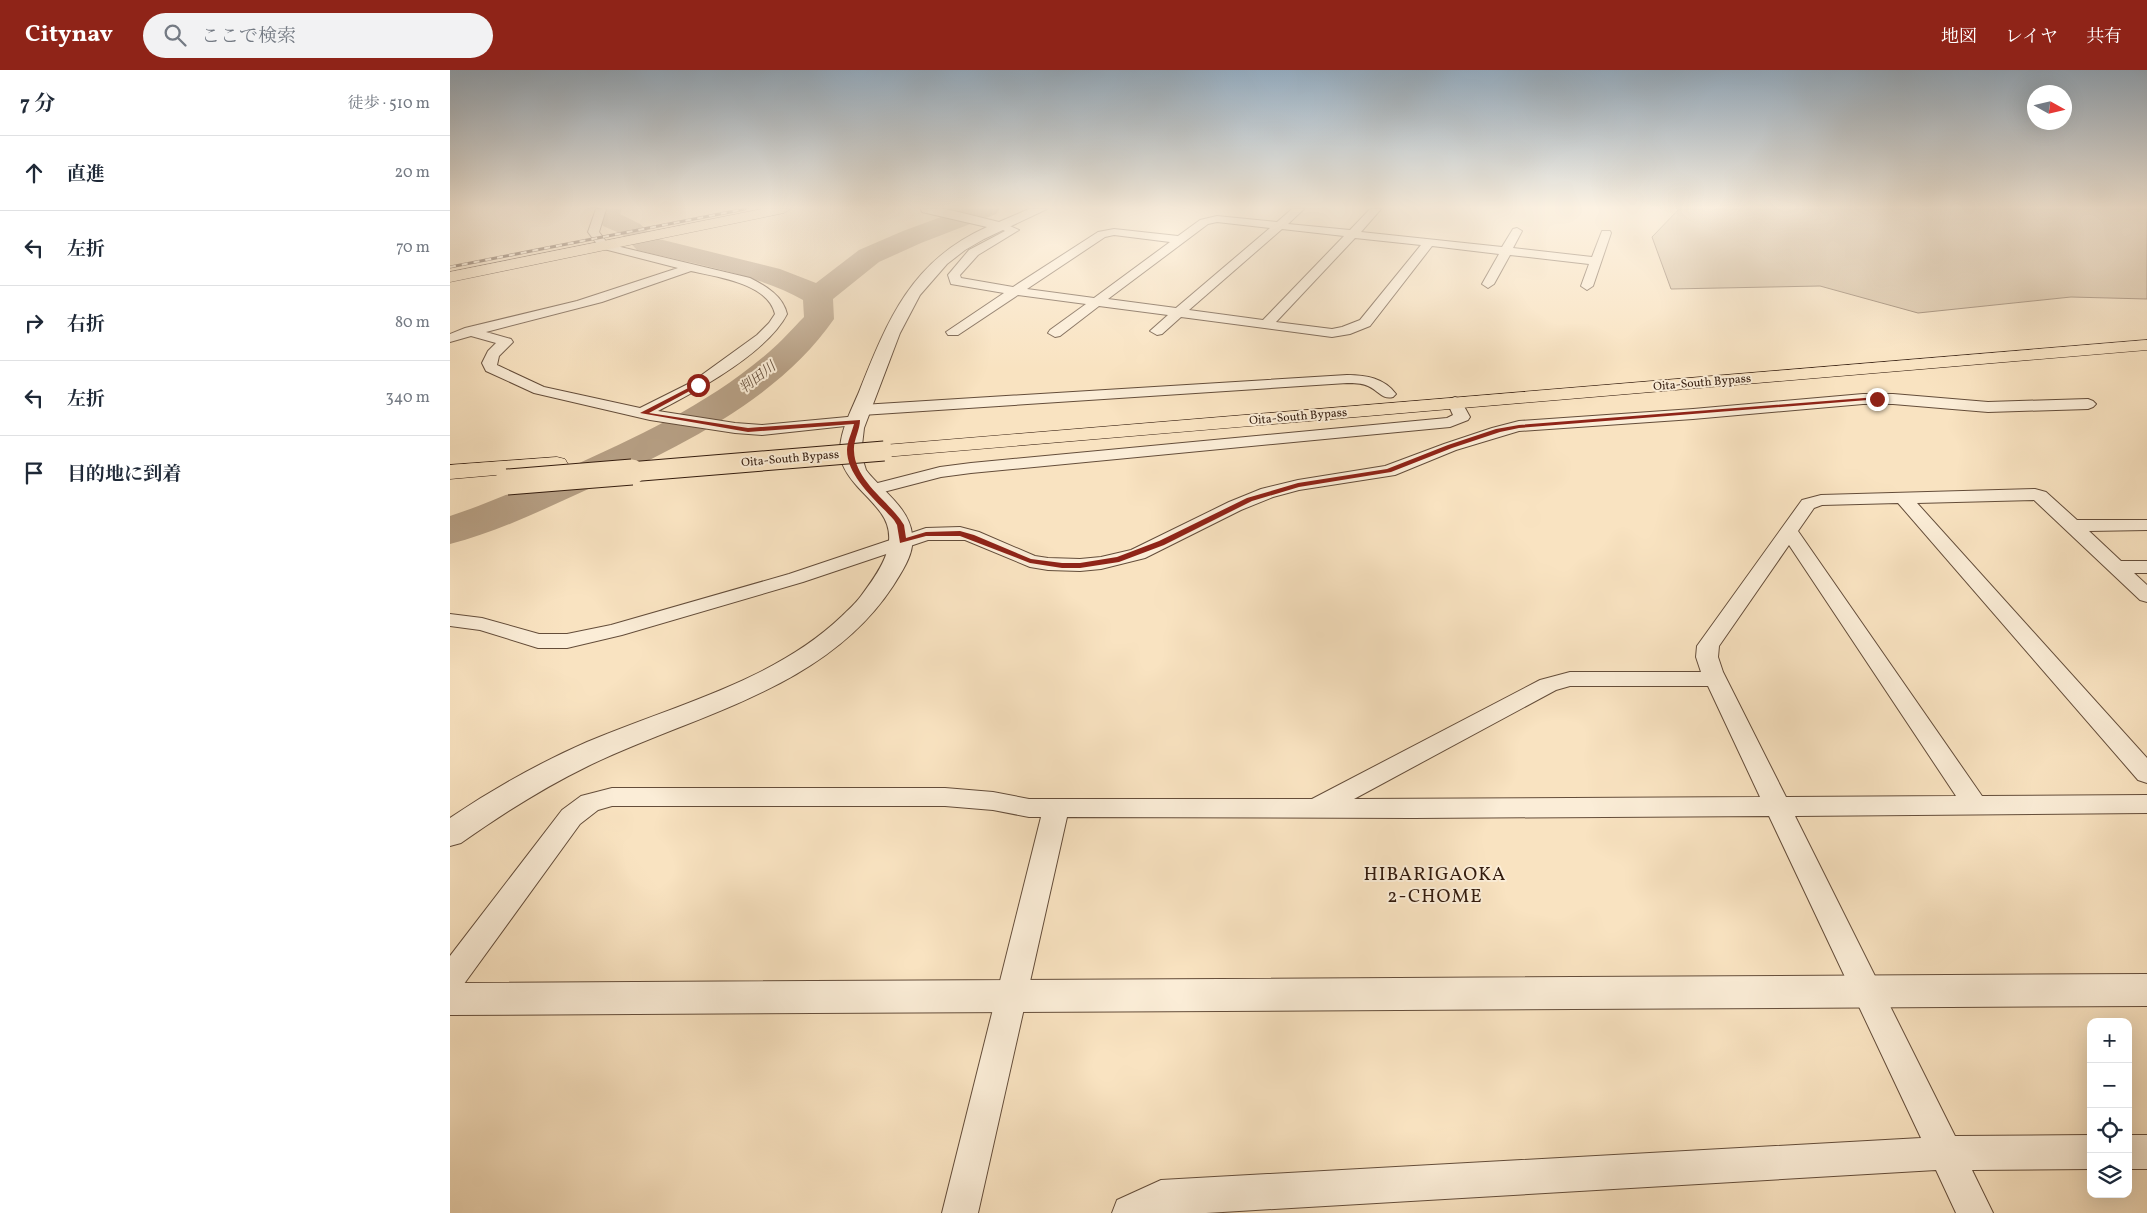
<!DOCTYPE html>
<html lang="ja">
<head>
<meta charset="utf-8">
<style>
  :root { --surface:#fff; --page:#f2f2f3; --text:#1f2937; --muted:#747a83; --line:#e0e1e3; --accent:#8f2418 }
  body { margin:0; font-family:Vollkorn,"Noto Serif JP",serif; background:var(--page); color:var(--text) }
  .controls { position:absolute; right:15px; bottom:15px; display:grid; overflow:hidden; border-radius:10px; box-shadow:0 5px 20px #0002 }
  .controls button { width:45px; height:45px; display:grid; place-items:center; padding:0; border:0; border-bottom:1px solid var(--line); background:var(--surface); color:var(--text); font:25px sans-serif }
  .compass { position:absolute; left:1577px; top:15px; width:45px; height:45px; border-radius:50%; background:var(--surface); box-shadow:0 5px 20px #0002; rotate:98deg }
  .stop { position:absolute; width:15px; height:15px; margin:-11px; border:4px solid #8f2418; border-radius:50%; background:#fff }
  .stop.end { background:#8f2418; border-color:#fff; box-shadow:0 1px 5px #0008 }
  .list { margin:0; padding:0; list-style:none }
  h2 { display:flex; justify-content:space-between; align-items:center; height:65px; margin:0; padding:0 20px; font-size:21px }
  h2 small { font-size:16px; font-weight:400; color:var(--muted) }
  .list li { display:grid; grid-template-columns:32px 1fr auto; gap:15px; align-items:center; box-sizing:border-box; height:75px; padding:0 20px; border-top:1px solid var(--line) }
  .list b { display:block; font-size:19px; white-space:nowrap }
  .list em { font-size:16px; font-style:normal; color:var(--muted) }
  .icon { flex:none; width:28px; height:28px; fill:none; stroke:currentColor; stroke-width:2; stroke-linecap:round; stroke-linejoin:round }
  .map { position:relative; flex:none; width:1697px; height:1143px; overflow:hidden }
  header { display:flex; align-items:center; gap:30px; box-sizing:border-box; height:70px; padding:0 25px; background:var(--accent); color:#fff }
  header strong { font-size:24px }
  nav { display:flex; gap:28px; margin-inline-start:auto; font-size:18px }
  .search { width:350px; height:45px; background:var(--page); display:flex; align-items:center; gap:12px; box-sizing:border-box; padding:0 18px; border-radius:28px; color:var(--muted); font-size:19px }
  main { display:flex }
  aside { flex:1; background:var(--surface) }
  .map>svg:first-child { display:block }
  .green { fill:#d7c1a2; stroke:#856e58 }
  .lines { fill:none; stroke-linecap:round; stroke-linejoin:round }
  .river { fill:#b69f84; fill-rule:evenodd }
  .minor-casing { stroke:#644d3a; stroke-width:2 }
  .tertiary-casing { stroke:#644d3a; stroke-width:2 }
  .trunk-casing { stroke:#331b0d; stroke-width:1 }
  .minor { fill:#fbedd7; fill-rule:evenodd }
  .tertiary { fill:#fbedd7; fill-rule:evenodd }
  .trunk { fill:#f9e3c1; fill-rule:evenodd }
  .rail-casing { stroke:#331b0d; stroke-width:3 }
  .rail { stroke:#fbedd7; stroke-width:2; stroke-dasharray:6; stroke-linecap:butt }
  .trunk-bridge-far1-casing { stroke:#331b0d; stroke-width:21; stroke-linecap:butt }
  .trunk-bridge-casing { stroke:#331b0d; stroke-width:27; stroke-linecap:butt }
  .trunk-bridge-far1 { stroke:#f9e3c1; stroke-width:19 }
  .trunk-bridge { stroke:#f9e3c1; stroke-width:25 }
  .route { fill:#8f2418 }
  .labels { text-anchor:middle; stroke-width:4; stroke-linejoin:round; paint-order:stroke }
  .far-street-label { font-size:12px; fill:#331b0d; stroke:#fbedd7 }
  .far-water-label { font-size:14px; font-style:italic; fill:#67503d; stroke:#fbedd7 }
  .near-neighbourhood-label { font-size:19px; letter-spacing:1px; fill:#331b0d; stroke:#fbedd7 }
</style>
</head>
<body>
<header>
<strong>Citynav</strong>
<div class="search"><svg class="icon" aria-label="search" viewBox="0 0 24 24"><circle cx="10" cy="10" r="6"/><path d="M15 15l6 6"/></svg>ここで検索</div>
<nav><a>地図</a><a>レイヤ</a><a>共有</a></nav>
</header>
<main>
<aside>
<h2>7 分<small>徒歩 · 510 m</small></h2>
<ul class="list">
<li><svg class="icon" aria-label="ahead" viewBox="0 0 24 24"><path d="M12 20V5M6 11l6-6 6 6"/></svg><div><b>直進</b></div><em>20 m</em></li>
<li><svg class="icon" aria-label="left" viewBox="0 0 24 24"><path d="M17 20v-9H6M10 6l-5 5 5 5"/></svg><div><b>左折</b></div><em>70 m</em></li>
<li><svg class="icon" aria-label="right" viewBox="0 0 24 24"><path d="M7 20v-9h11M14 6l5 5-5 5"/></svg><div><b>右折</b></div><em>80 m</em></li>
<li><svg class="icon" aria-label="left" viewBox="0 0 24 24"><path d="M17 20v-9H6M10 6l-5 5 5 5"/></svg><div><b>左折</b></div><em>340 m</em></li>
<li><svg class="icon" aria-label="arrive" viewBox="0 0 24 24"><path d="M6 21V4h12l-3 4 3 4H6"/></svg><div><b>目的地に到着</b></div></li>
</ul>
</aside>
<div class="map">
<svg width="1697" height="1143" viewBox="0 0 1697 1143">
  <rect width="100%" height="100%" fill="#f9e3c1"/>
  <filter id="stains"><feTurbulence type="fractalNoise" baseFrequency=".004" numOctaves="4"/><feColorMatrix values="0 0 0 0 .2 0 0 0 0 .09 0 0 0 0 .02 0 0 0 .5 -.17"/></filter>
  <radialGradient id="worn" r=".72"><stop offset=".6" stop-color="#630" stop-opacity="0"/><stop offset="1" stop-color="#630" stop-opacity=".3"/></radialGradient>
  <path class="green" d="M1229,139h468v90l-76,-2 -153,16 -98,-27 -149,3 -19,-52z"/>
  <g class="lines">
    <path class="river" d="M148,139h24l-2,5 20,10 15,14 125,31 36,14 43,-33 44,-19 60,-22h36l-3,5 -75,29 -42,19 -46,37 1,20c-57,83 -162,131 -250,172 -44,20 -87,41 -134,53v-28c40,-13 77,-30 116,-47 71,-32 143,-65 203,-117 12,-10 23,-23 35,-35l-1,-17c-45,-26 -115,-37 -166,-50l-15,-16 -19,-8 -8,-11z"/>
    <defs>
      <path id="minor" d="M146,139h10l-7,23 9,12 142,34c16,8 33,18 37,36 -20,39 -90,77 -129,97l77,12 27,2 96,-9 6,2 2,3 -2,3 -102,11 -27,-2 -85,-13 -116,-27 -48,-22 -4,-8 6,-12 8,-8 -25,-7 -21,6v-8l15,-6 112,-27 101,-33 -78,-20 -12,-16zM241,201c25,6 77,12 84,43l-6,9 -12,12 -65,47 -52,26 -96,-21 -47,-22 2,-9 14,-14 -2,-3 -25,-7 116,-30z
        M842,139h12l-16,15 62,6 20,-21h11l-20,23 141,15 11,-18 4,-1 5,3 -9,17 79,9 10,-26h8l1,2 -18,53 -6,4 -6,-4 8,-22 -79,-9 -16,29 -6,4 -6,-4 17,-30 -67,-8 -62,80 -20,8 -18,3 -151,-20 -19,17 -5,1 -7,-4 18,-16 -69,-9 -39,30 -5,1 -7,-4 2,-3 36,-26 -68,-9 -60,40h-10l-2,-3 58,-39 -53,-9 -3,-9 21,-25 36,-19 -9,-5 1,-2h8l14,6 -41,25 -18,20 1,3 52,9 85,-55 16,-3 64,7 22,-16 17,-4 60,6zM767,152l53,6 -94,80 -68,-9 100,-75zM832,159l62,7 -81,84 -74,-10zM664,165l56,7 -76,56 -67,-9 78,-52zM905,168l66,7 -61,75 -18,7 -10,2 -56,-7z
        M897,305c19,0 37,3 49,19l-3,3c-11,3 -15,-7 -25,-11 -6,-3 -14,-3 -21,-3l-485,32 -5,-2 -3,-3 3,-3 5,-2z
        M1413,324h30l95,8 100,-3 5,2 3,3 -3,3 -5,2 -100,3 -95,-8h-30l-170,15 -174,12 -63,19 -61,25 -96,15 -26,7 -32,13 -96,48 -44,11 -21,2 -32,-1 -18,-3 -65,-27h-37l-125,42 -181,53 -55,13h-29l-58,-18 -30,-4v-12l32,4 57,16h28l44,-9 178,-51 137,-46 34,-1 19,5 56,24 13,2 32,1 21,-2 30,-7 98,-48 32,-13 37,-9 87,-14 59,-22 48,-16 27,-7 174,-12z
        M1005,327l5,2 10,18 -2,3 -18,7 -479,46 -30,4 -69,18 -6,-1 -3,-4 3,-4 74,-19 31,-4 476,-45 6,-3 -6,-13 3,-3z
        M1585,419l11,3 31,28h70v10l-58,1 32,30h26v12h-13l13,12v17l-7,-2 -106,-100 -117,3 230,255v25l-9,-3 -240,-277 -76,2 -8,3 -16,23 184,265 165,-1v18l-352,3 160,320 136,-1v34l-119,1 21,43h-37l-20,-43 -730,43h-94l5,-13 44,-20 760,-42 -152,-322 -356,2 -346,-1 -89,396h-36l99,-396h-12l-36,-7 -48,-4h-333l-14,4 -18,14 -119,164 -11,4v-36l112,-146 19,-14 31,-8h333l48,4 36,7h283l228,-119 30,-8h131l-5,-15 1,-11 105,-146 19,-5zM1339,475l167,251 -170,1 -63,-125 -5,-15 1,-11zM1120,616h138l52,111 -406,2 202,-109z
        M1678,1065h19v34h-19z"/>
      <path id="tertiary" d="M471,139h25l53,13 30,-13h18l-63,30 -19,11 -18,14 -27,31 -20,38 -36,95 -3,26 5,16c15,20 43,37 46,64 3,19 -9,36 -19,52 -68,104 -200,129 -305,180 -45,22 -86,48 -127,77l-11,3v-28c43,-29 89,-55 137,-76 85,-36 186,-60 255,-126 6,-6 14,-13 19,-20 17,-23 41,-54 20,-83 -7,-10 -16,-18 -24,-27 -8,-9 -16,-20 -17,-32 -1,-21 11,-43 19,-62 29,-73 52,-131 128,-165l-65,-15z
        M1697,904v32l-1697,9v-32z"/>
      <path id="trunk" d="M312,139h28l-6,4 -334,69v-10z
        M1697,270v10l-1263,107 -8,-1 -3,-5 3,-5 8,-1z
        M107,387l8,2 3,5 -3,5 -115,10v-14z"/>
    </defs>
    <use href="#minor" class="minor-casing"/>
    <use href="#tertiary" class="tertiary-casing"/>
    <use href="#trunk" class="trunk-casing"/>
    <use href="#minor" class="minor"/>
    <use href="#tertiary" class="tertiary"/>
    <use href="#trunk" class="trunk"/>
    <defs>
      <path id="rail" d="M0,197l295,-58"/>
    </defs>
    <use href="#rail" class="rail-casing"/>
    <use href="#rail" class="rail"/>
    <defs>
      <path id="trunk-bridge-far1" d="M167,403l267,-22"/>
      <path id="trunk-bridge" d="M57,412l125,-10"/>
    </defs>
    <use href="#trunk-bridge-far1" class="trunk-bridge-far1-casing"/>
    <use href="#trunk-bridge" class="trunk-bridge-casing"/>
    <use href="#trunk-bridge-far1" class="trunk-bridge-far1"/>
    <use href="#trunk-bridge" class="trunk-bridge"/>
  </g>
  <linearGradient id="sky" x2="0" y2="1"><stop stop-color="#94acc0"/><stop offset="0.46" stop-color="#fcf2e3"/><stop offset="1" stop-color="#fcf2e3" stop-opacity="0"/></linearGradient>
  <rect width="1697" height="299" fill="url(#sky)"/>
  <path class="route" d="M248,313l1,3 -50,27 99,15 112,-8c0,10 -7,21 -6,31 1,28 30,47 46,68l4,6 2,13 20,-6 34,-1 14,4 57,24 31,4h18l37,-6 42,-16 88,-43 51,-15 89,-14 61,-24 48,-16 23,-4 358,-28 3,2 -361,29 -19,4 -48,16 -61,24 -92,15 -47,14 -88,44 -45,17 -39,6h-18l-32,-5 -70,-27h-34l-26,7 -3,-18 -3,-5c-17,-19 -47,-43 -47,-70 0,-8 5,-18 7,-26l-106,8 -108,-19z"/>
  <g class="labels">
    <g class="far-street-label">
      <text transform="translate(1252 312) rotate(-5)" y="4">Oita-South Bypass</text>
      <text transform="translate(848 346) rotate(-5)" y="4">Oita-South Bypass</text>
      <text transform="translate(340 388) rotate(-5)" y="4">Oita-South Bypass</text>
    </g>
    <g class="far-water-label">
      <text transform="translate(307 307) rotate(-38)" y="5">判田川</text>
    </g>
    <g class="near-neighbourhood-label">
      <text x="985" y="810">HIBARIGAOKA<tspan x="985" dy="22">2-CHOME</tspan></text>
    </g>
  </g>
  <rect width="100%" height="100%" filter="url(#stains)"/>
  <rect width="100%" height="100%" fill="url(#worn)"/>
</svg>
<div class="controls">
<button>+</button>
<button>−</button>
<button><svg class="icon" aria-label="locate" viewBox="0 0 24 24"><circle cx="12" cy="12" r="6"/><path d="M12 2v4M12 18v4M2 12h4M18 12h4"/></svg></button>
<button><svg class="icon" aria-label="layers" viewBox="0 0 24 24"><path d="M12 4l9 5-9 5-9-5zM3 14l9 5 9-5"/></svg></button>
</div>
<svg class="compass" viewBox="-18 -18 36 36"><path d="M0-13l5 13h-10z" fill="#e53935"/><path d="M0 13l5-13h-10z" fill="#747a83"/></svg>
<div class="stop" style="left:248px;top:315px"></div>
<div class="stop end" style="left:1427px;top:329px"></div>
</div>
</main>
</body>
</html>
